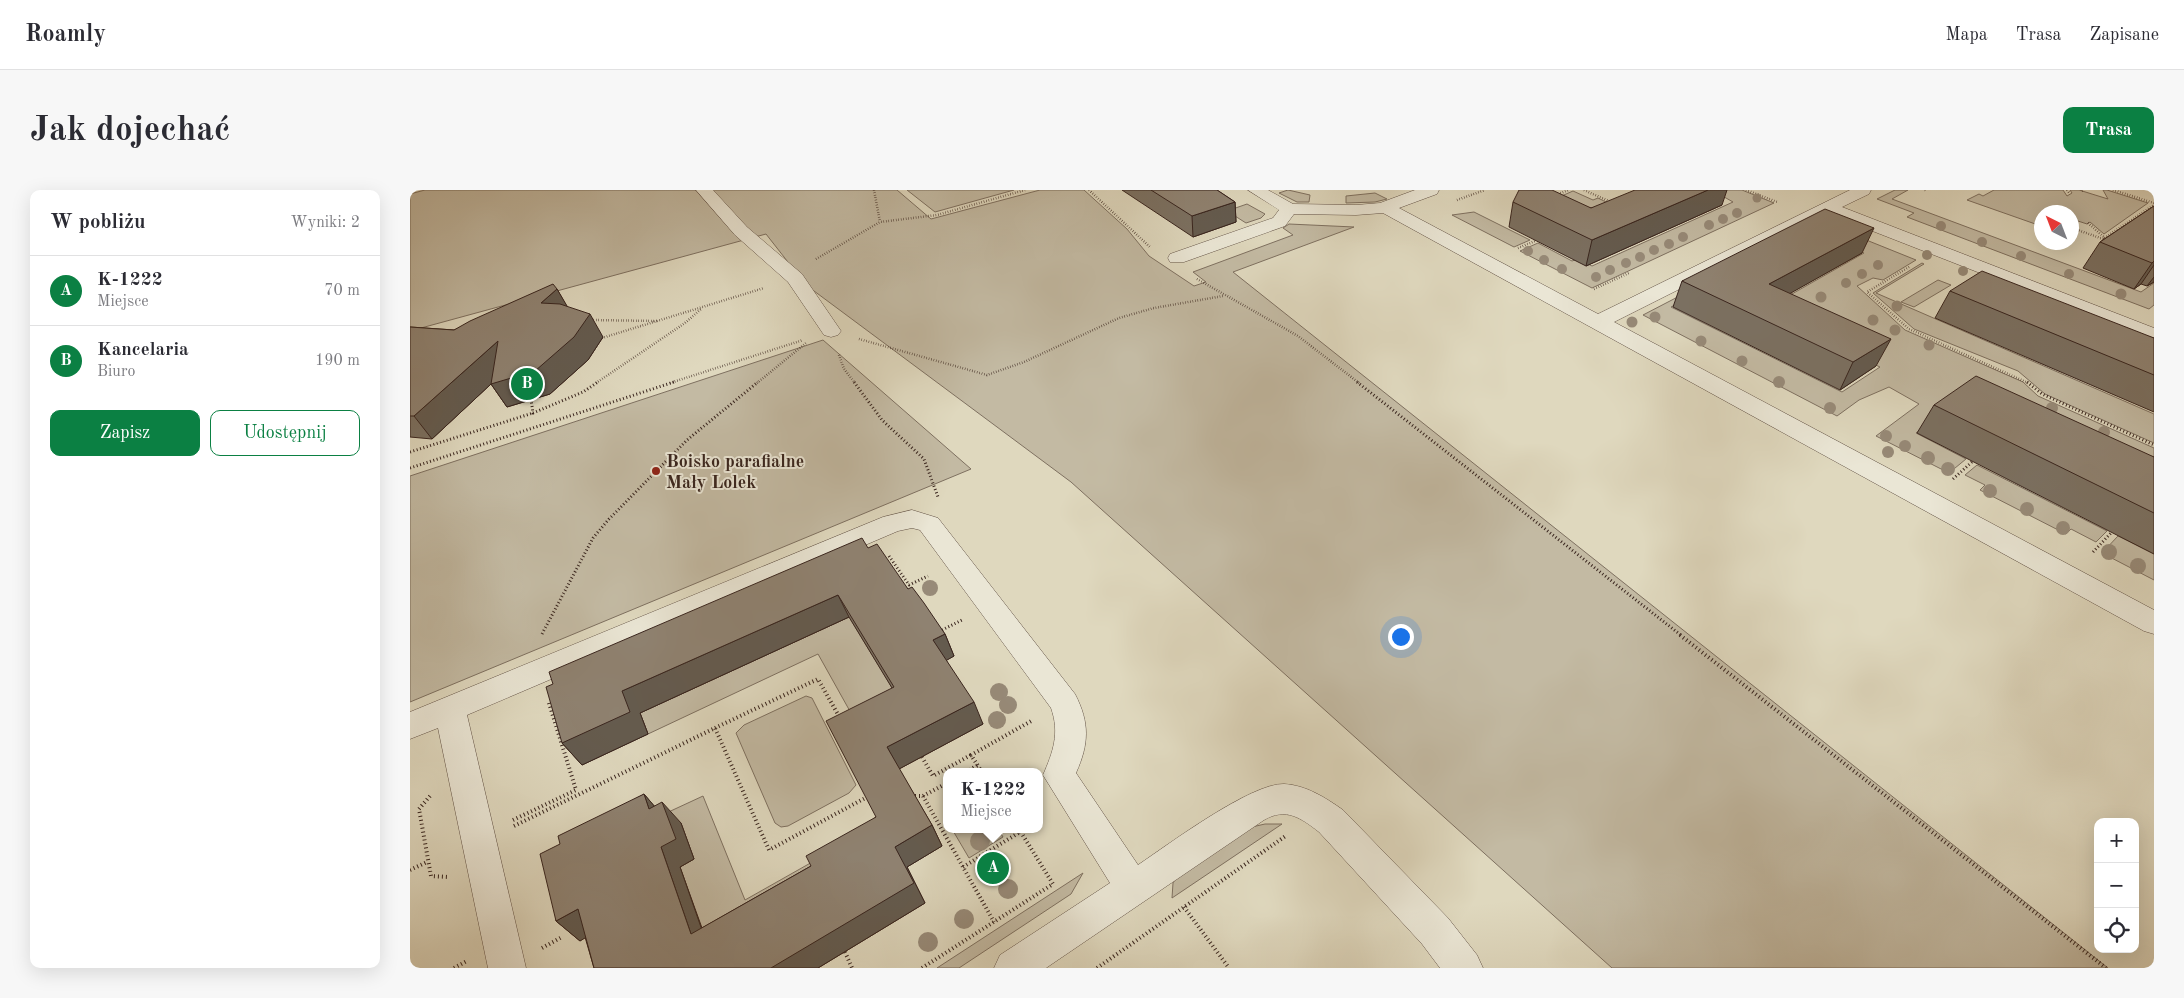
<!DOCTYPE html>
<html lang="pl">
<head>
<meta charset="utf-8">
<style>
  :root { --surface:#fff; --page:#f7f7f7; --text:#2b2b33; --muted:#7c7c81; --line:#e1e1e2; --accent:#0b8043 }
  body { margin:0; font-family:"Old Standard TT",serif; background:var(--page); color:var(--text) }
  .controls { position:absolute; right:15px; bottom:15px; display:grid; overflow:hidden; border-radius:10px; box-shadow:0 5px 20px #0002 }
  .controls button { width:45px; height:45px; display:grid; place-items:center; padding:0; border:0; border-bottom:1px solid var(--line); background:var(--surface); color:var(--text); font:25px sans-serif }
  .compass { position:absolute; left:1624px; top:15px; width:45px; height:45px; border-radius:50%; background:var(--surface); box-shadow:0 5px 20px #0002; rotate:318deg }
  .you { position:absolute; left:990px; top:446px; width:18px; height:18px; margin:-12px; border:4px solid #fff; border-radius:50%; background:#1a73e8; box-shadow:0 0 0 8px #1a73e833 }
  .badge { display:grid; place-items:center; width:32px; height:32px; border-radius:50%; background:var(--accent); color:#fff; font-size:16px; font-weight:700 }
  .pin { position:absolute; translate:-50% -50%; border:2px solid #fff; box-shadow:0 1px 5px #0006 }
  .popup { position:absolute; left:533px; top:578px; width:100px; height:65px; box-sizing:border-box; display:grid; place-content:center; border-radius:10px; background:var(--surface); filter:drop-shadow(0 1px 4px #0005); font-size:16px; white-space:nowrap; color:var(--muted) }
  .popup b { font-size:19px; color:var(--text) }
  .popup::after { content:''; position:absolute; left:50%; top:100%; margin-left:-10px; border:10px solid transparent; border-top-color:var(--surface) }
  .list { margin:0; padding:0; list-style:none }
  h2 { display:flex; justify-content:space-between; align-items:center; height:65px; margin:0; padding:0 20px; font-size:21px }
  h2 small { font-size:16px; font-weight:400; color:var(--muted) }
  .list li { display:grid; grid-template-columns:32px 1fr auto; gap:15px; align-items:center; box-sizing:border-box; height:70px; padding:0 20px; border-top:1px solid var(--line) }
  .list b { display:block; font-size:19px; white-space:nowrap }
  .list p { margin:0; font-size:16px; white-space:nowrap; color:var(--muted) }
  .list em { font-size:16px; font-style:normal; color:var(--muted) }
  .actions { display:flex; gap:10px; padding:15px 20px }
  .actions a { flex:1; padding:11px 0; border:1px solid var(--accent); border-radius:10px; text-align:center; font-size:18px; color:var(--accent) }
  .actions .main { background:var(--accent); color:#fff }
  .icon { flex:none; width:28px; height:28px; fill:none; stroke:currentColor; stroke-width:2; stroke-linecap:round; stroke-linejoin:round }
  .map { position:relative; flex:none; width:1744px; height:778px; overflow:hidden; border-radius:10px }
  header { display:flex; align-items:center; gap:30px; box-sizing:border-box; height:70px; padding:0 25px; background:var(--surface); border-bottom:1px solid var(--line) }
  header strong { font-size:24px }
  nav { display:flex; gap:28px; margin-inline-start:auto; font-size:18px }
  .intro { display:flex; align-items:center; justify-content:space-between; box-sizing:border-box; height:120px; padding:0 30px }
  h1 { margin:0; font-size:35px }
  .button { padding:12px 22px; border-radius:10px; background:var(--accent); color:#fff; font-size:18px; font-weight:700 }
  main { display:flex; gap:30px; padding:0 30px }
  aside { flex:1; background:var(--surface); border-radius:10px; box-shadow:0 5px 20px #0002 }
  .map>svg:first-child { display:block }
  .green { fill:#c3baa3; stroke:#7e7060 }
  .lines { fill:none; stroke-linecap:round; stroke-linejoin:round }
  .minor-casing { stroke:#625246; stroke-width:1 }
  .path-far2 { stroke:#39251e; stroke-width:2.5; stroke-dasharray:0.5 2; stroke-linecap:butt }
  .path-far1 { stroke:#39251e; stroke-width:3; stroke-dasharray:1 2.5; stroke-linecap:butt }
  .path { stroke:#39251e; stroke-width:4; stroke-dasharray:1 3; stroke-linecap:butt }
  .minor { fill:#eae6d5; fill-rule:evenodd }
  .tree { fill:#978a78 }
  .wall { fill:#7b7061; stroke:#39251e }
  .shaded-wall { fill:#645b4f; stroke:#39251e }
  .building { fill:#8f8271; stroke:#39251e }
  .poi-dot { fill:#8f2418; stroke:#eae6d5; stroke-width:2 }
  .labels { text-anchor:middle; stroke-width:4; stroke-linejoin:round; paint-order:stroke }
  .poi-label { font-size:18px; font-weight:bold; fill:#39251e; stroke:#eae6d5; text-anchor:start }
</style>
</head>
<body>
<header>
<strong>Roamly</strong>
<nav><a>Mapa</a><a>Trasa</a><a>Zapisane</a></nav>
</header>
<div class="intro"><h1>Jak dojechać</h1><a class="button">Trasa</a></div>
<main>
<aside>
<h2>W pobliżu<small>Wyniki: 2</small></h2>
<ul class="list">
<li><span class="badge">A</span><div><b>K-1222</b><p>Miejsce</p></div><em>70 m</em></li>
<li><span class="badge">B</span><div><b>Kancelaria</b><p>Biuro</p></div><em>190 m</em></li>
</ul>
<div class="actions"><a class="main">Zapisz</a><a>Udostępnij</a></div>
</aside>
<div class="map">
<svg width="1744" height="778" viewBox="0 0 1744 778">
  <rect width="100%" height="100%" fill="#dfd8be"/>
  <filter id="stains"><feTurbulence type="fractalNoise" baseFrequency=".004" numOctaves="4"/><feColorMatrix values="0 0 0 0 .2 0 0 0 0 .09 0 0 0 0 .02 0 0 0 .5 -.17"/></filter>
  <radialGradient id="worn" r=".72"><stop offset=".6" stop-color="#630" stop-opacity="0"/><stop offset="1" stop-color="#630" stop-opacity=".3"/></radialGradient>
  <path class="green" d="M15,0h472l34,29 109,-29h44l43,39 22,27 45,30 12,-4 -13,-10 100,-37 -10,-7 6,-4 65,3 -121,45 875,696h-496l-541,-486 -265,-197 -40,-51 -356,97v-137z
    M497,0h107l-79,22z
    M878,0l22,5 -1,7h-12l-18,-9z
    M1302,0h30l32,13 -182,85 -72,-37 18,-8 34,18 6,-2 14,7 141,-64z
    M1485,0h13l-16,9 249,93 13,-9v22l-5,4 -242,-92 7,-4 -37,-14z
    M1584,0h69l4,6 5,-3 -2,-3h9l29,9 -5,-9h4l41,13 -44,31 -14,-12 -3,2 -15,-5v-7h-30l-3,8 2,1v5l-74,-26 12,-6 4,2z
    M1163,1l20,9 5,-2 10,5 -13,5h-61z
    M965,3l12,6 -12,3 -29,1v-7z
    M837,14l18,10 -4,4 -15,5 -19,-12z
    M1064,22l56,28 -16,7 -62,-32z
    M1414,33l92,37 -33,20 -10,-2 -16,8 48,44 118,52 15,14 116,52v48l-195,-93 -43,30 50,26 -17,14 -73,-37 43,-32 -30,-17 -30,13 -22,16 -194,-101 50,-26 7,3 -29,15 171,85 38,-25 -118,-56 102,-58 -50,-20z
    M1512,73l2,1 -48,29 278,121v29l-109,-49 -27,-23 -104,-42 -41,-36z
    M1528,90l13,5 -37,22 -13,-5z
    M413,150l148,129 -561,233v-226z
    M1567,275l130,66 -11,11 -25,-13 -5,5 -86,-44 5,-5 -20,-10z
    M1708,346l36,18v26l-52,-27z
    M439,427l56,92 -44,22 -43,-77 -170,80 -8,-21z
    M396,506l6,2 44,87 -7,8 -61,33 -7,1 -6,-4 -39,-90 8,-8z
    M293,606l42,104 138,-78 -173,131 -30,-86 14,-8 -13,-35 -19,-9z
    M855,634h17l-110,74 1,-15 6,-10 64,-44z
    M542,639h46l5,8 -34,21z
    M673,683l-12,21 -112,74h-22z"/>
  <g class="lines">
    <defs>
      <path id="minor" d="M286,0h17l34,37 55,47 39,57 -3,4 -7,2 -7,-2 -36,-53 -53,-47z
        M838,0h20l25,14 63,1 24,-2 35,-13h24l-2,4 -38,14 199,106 252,-124h21l-2,4 -27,13 312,121v13l-325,-127 -215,108 540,288v24l-10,-3 -761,-418 -27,2 -62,-1 -9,12 -101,36h-14l-2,-4 2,-4 103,-36 6,-8z
        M502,320l26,8 137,176c15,29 14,50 1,79l62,92c31,-21 113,-82 146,-81 22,1 42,14 59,26l105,108 29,37 6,13h-43l-18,-24 -103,-112c-18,-14 -33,-25 -55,-12l-218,148h-52l6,-13 110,-72 -67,-108c10,-23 17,-42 8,-67l-131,-178 -8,-2 -14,3 -431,184 59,253h-38l-50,-240 -28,11v-27l473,-195z"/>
    </defs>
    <use href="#minor" class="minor-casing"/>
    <path class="path-far2" d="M464,0l6,32
      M679,0l62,58
      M1174,0l27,12
      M1336,0l31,12
      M1515,0l2,1
      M1657,0l3,4
      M1703,0l41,13
      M1672,1l2,-1
      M1148,4l11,-4
      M1047,10l28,-10
      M1678,33l17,15
      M1662,38l31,11
      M1629,42l3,-1
      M1696,50l-3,-1 51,-34
      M1108,58l17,-7
      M406,69l64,-37 57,-7 88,-25
      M1499,77l-42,25 42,37 119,54
      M787,89l101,57 61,47
      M1184,99l35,-16
      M181,130l66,1
      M192,148l162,-50
      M449,149l128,36 37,-13 95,-44 35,-10 69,-12
      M429,165l5,14 11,14
      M186,193l89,-60 16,-14
      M260,193l133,-43
      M347,193l49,-40"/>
    <path class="path-far1" d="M444,192l28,38 42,39 14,38
      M947,192l325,254
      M1617,192l15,12 112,51
      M121,209l2,14 50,-21 15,-10
      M0,262l123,-39
      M0,278l264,-86
      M1543,289l20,-18
      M1683,362l19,-20
      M479,366l20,29 19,-9
      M532,440l20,-10
      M132,444l51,-96 16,-19 78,-79 71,-58"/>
    <path class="path" d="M1270,445l426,333
      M305,538l103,-49 22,39
      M512,567l11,19 38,-21
      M556,582l12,-7
      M572,582l-11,-17 62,-35
      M20,606l-11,13 12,67 18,1
      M501,606h12l24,-13
      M513,606l71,126
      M103,630l63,-30 -27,-87
      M104,636l201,-98 54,122 98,-53
      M553,677l57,-35
      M0,680l17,-8
      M774,717l45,61
      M132,758l20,-11
      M435,762l7,16
      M44,778l13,-7
      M512,778l131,-84 -34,-55
      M687,778l190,-133"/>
    <use href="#minor" class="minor"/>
  </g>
  <g class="tree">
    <circle cx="1347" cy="8" r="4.5"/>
    <circle cx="1327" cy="23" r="5"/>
    <circle cx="1313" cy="29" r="5"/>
    <circle cx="1299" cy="35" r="5"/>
    <circle cx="1531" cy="36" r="5"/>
    <circle cx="1273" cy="47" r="5"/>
    <circle cx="1572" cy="52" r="5"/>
    <circle cx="1259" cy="54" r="5"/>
    <circle cx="1244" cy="60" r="5"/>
    <circle cx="1118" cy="61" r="5"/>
    <circle cx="1517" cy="65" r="5"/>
    <circle cx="1611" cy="66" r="5"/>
    <circle cx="1230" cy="67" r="5"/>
    <circle cx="1134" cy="70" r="5"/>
    <circle cx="1216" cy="73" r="5"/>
    <circle cx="1468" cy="75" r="5"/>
    <circle cx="1152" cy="79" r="5"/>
    <circle cx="1200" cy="80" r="5"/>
    <circle cx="1553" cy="81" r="5"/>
    <circle cx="1452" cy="84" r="5"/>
    <circle cx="1659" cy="84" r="5"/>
    <circle cx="1186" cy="87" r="5"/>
    <circle cx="1436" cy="93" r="5"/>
    <circle cx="1711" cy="104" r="5.5"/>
    <circle cx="1411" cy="107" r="5.5"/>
    <circle cx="1487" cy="116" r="5.5"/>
    <circle cx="1245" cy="127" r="5.5"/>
    <circle cx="1463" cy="130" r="5.5"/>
    <circle cx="1222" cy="132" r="5.5"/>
    <circle cx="1485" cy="140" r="5.5"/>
    <circle cx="1291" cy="151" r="5.5"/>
    <circle cx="1519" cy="155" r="5.5"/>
    <circle cx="1332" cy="171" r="5.5"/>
    <circle cx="1369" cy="192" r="6"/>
    <circle cx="1420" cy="218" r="6"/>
    <circle cx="1642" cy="218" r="6"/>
    <circle cx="1694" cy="242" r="6"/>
    <circle cx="1476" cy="246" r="6"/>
    <circle cx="1495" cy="256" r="6"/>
    <circle cx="1478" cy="262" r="6"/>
    <circle cx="1518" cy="268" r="7"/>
    <circle cx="1538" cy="279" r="7"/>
    <circle cx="1580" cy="301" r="7"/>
    <circle cx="1617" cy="319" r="7"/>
    <circle cx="1653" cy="338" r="7"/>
    <circle cx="1699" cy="362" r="8"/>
    <circle cx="1728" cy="376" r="8"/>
    <circle cx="520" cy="398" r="8"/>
    <circle cx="589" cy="502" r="9"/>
    <circle cx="598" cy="515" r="9"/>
    <circle cx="587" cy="530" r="9"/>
    <circle cx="570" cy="651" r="10"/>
    <circle cx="598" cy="699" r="10"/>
    <circle cx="554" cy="729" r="10"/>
    <circle cx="518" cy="752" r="10"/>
  </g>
  <path class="wall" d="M712,0h95l18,12 1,20 -43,15z
    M1103,12l78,6 131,-3 -136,61 -77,-39z
    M1744,16v76l-7,4 -6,-2 -7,5 -51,-21 17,-26z
    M1452,63l-72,40 86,73 -36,24 -167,-83 9,-26z
    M147,99l10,18 36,30 -15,23 -38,34 -43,13 -16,-23 -59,55 -22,-2v-110l44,3z
    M1540,101l204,47v74l-219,-94z
    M1524,215l220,52v97l-237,-121z
    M458,358l40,41 37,45 9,22 -8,4 37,64 -84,45 33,56 10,21 -35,21 18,36 -107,65h-224l-9,-31 -5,4 -24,-20 4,-77 84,-50 10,12 27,17 13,36 -14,8 22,61 109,-62 65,-49 16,-129 -43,-71 -209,96 8,21 -66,31 -20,-22z"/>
  <path class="shaded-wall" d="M1298,0h19l-5,15 -136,61 6,-26z
    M825,12l1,20 -43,15 -1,-21z
    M1464,38l-12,25 -103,58 10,-27z
    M1744,71v4l-13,19 -7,5 18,-26z
    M1744,87v5l-7,4z
    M147,99l13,22 -29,-8z
    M180,124l13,23 -15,23 -38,34 -43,13 -16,-23 -59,55 -18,-23 84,-75z
    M1481,149l-15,27 -36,24 13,-28z
    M428,405l11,22 -209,96 8,21 -66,31 -20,-22 60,-52z
    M535,444l9,22 -12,7 -9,-23z
    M564,512l9,22 -84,45 -12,-22z
    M234,604l18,21 -13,-6z
    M252,612l19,21 13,36 -14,8 30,86 -19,-19 -30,-87z
    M522,635l10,21 -35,21 18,36 -107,65h-47l124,-121z
    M168,719l22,20 -20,12 -24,-20z"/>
  <path class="building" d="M741,0h66l18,12 -43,14z
    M1109,0h33l39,18 44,-18h73l-116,50 -79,-38z
    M1744,16v55l-2,2 -52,-21z
    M1415,19l49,19 -105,56 122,55 -38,23 -171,-81z
    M1572,81l172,67v37l-204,-84z
    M143,94l4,5 -16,14 19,1 30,10 -16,23 -39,34 -44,13 7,-43 -84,75h-4v-89l44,3 16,-9z
    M1566,186l178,81v56l-220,-108z
    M452,348l6,10 9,-4 31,45 4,-2 12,16 21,31 -12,6 41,62 -87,45 45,78 -37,22 19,36 -143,85h-177l-16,-59 -22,12 -16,-67 20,-10 -2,-8 86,-42 5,15 13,-7 14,37 -15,8 30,87 120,-68 -5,-10 70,-39 -50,-96 68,-34 -56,-92 -216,96 8,21 -68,31 -16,-56 7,-3 -4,-12z"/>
  <circle class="poi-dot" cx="246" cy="281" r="5"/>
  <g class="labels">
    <g class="poi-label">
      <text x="256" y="277">Boisko parafialne<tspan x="256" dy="21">Mały Lolek</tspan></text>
    </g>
  </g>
  <rect width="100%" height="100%" filter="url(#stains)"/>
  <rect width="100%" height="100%" fill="url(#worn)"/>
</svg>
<div class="controls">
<button>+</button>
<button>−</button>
<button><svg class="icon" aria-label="locate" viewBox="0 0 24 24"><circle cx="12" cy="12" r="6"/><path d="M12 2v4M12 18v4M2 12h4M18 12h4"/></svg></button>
</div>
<svg class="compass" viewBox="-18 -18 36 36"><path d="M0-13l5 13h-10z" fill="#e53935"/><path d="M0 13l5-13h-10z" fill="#7c7c81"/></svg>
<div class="you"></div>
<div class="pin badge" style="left:583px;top:678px">A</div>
<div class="popup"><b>K-1222</b>Miejsce</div>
<div class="pin badge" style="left:117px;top:194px">B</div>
</div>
</main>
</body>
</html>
